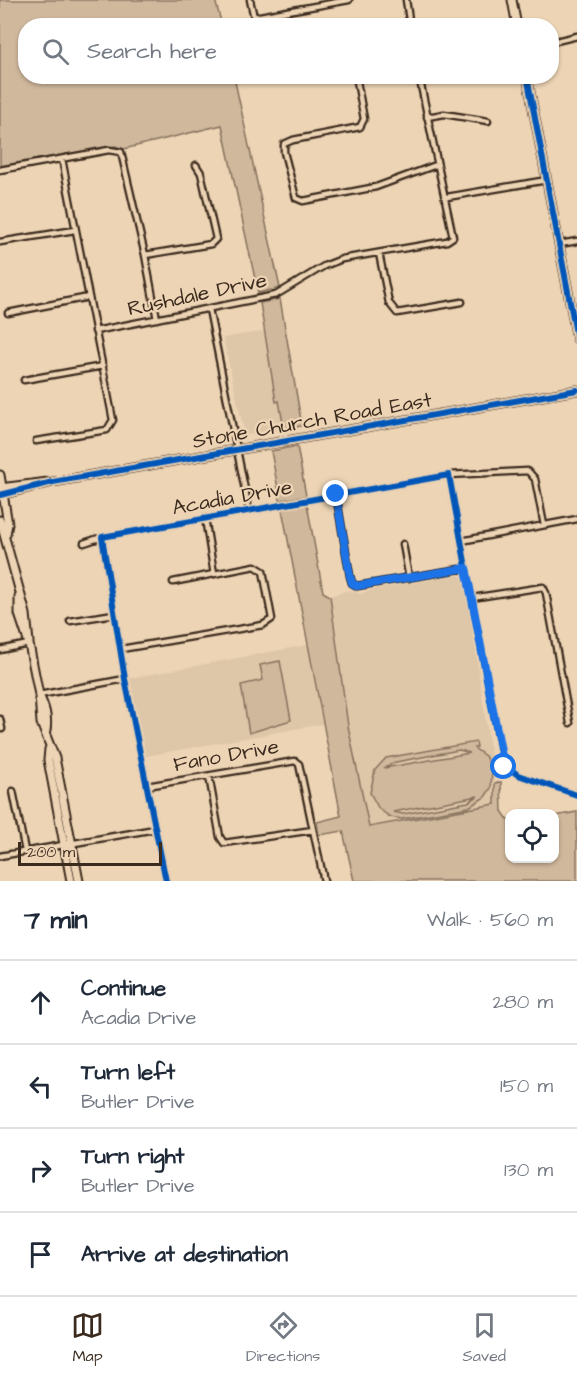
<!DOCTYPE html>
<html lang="en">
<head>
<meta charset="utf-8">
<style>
  :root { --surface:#fff; --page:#f6f6f7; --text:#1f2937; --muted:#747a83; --line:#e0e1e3; --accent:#3b2a1e }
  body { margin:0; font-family:"Architects Daughter",sans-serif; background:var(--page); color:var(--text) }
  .controls { position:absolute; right:18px; bottom:18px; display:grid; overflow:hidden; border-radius:12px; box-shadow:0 2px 4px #0004 }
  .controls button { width:54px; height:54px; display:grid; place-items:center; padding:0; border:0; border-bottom:2px solid var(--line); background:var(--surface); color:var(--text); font:30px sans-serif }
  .scale { position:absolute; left:18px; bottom:15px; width:144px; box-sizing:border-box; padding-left:6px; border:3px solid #3b2a1e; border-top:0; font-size:16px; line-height:21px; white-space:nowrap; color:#3b2a1e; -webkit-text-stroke:4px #edd4b5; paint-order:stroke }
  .stop { position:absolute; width:18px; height:18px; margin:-14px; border:4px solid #1a73e8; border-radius:50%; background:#fff }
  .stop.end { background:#1a73e8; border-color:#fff; box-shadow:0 2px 6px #0008 }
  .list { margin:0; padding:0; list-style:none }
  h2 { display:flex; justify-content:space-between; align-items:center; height:78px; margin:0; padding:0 24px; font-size:26px }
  h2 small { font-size:20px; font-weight:400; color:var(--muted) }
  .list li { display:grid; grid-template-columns:39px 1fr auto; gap:18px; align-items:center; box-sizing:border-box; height:84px; padding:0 24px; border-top:2px solid var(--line) }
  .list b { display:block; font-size:22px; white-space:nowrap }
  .list p { margin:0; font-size:20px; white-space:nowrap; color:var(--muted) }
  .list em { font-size:20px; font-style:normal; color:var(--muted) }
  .icon { flex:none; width:33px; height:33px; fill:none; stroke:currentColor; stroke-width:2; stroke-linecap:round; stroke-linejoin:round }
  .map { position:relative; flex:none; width:577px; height:881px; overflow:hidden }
  .search { position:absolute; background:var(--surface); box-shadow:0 2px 4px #0004; left:18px; right:18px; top:18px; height:66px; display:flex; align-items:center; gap:15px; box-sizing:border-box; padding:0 21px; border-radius:24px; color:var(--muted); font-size:22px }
  .sheet { height:414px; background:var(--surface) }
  nav { display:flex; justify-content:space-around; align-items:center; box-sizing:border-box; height:84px; border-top:2px solid var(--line); background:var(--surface); font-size:16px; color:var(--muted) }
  nav a { display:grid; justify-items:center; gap:3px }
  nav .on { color:var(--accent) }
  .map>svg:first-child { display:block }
  .built { fill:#dec6a8 }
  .green { fill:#d0b89c; stroke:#86715d; stroke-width:1.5; fill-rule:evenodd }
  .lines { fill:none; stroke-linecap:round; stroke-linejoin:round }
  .minor-casing { stroke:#3b2a1e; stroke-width:9 }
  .secondary-casing { stroke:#3b2a1e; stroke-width:11 }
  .minor { stroke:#edd4b5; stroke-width:4.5 }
  .secondary { stroke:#edd4b5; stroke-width:7 }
  .cycleway-casing { stroke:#edd4b5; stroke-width:10 }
  .cycleway { stroke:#0057b8; stroke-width:6 }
  .route { stroke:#1a73e8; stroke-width:8 }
  .labels { text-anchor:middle; stroke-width:4.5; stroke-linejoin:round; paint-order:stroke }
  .street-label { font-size:21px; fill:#3b2a1e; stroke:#edd4b5 }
</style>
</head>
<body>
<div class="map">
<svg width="577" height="881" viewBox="0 0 577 881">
  <rect width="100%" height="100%" fill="#edd4b5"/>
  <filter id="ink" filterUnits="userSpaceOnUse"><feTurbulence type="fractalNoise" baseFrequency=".0167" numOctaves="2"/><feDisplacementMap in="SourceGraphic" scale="12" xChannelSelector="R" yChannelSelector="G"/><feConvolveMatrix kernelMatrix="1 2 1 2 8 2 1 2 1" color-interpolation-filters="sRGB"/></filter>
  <g filter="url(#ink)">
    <path class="built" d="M265,331l11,70h3l5,28 -39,6 -22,-97z
      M458,575l5,2 5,21 27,185v20l-126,24 -21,-101 -18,-130 19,-6 11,4 14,-5z
      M307,645l15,79 -176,32 -16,-78z"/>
    <path class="green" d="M0,0h215l7,25 -196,1v50l208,1 46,211 -22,5 -36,-168 -98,24 -9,-3 -115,20z
      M280,299l22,127 -18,3 -5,-28 -3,1 -16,-99z
      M297,446l9,50 -26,4 -9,-49z
      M307,504l16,88 7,4 18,130 21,101 126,-23v-21l6,-1 1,29 7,10 1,37h44l1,-42 22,-4v69h-223l-11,-50 -24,4 -2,-13 24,-6 -59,-307z
      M280,661l11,59 -42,13 -8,-48 22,-5 -3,-15z
      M476,742l1,5 -3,1 11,8 7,12 -1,20 -6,9 -16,10 -67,12 -12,-2 -11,-8 -9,-16 5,-23 11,-12zM459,750l11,3 -86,15 12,-6zM478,796l-10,6 -65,12 -10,-2z"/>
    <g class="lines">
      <defs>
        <path id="minor" d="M250,0l6,26
          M406,0l4,26
          M254,17l95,-17
          M552,42l25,-6
          M273,76h7
          M356,76l8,43 -4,8 -67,13 -9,4v8l12,46 7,3 73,-14 60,-22
          M427,117l17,-3 44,7
          M0,170l109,-20 12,2 24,103 12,64
          M447,197l100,-17
          M0,242l75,-12
          M560,244l17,-3
          M379,253l10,50 8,10 65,-11
          M145,255l66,-11 5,-5 -15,-66 -5,-8
          M209,309l40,201
          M8,313l81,-16
          M95,331l181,-36 48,-29 18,-7 105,-18 6,-4 -34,-161
          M24,380l79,-14
          M36,441l71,-11 6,-10 -51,-261
          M449,475l79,-4 7,8 9,46
          M336,494l14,82 2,7 5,3 109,-18
          M461,541l116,-22
          M84,543l18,-6
          M403,544l6,34
          M173,582l41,-8
          M472,598l71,-11 3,6 24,130
          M70,621l44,-7
          M121,649l142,-24 9,-6 -9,-48 -8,-5 -41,8 -9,-56
          M0,650l29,-6
          M39,695l86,-16
          M0,719l2,10
          M209,776l11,61 4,6 89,-13
          M147,786l148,-25 4,3 25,117
          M13,791l12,60
          M0,856l155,-27
          M166,881l-41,-202 -23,-142 347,-62 53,288 16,12 59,20"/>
        <path id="secondary" d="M512,0l5,26
          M527,76l50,263
          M0,475l8,49 -2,10
          M0,488l48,-6
          M0,495l53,-13 524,-92
          M0,520l26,94 3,28
          M19,597v17l10,30 10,51 2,28 14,35 24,123
          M39,695c6,12 9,22 7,36
          M49,749l-1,11 23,121"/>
      </defs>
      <use href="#minor" class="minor-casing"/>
      <use href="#secondary" class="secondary-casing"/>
      <use href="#minor" class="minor"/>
      <use href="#secondary" class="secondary"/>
      <defs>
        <path id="cycleway" d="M527,76l50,263
          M0,495l53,-13 524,-92
          M166,881l-41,-202 -23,-142 347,-62 53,288 16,12 59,20"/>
      </defs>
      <use href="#cycleway" class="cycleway-casing"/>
      <use href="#cycleway" class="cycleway"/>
    </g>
  </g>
  <g class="lines" filter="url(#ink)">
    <path class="route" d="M336,494l14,82 2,7 5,3 109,-18 38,199"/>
  </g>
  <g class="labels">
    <g class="street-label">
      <text transform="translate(197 294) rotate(-12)" y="7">Rushdale Drive</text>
      <text transform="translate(312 420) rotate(-10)" y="7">Stone Church Road East</text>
      <text transform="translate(232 497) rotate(-10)" y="7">Acadia Drive</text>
      <text transform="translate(226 755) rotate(-10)" y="7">Fano Drive</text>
    </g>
  </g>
</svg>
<div class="controls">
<button><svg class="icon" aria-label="locate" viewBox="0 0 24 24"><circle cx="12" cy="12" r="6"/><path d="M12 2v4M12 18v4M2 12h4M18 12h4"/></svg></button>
</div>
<div class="scale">200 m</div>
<div class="stop" style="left:504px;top:767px"></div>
<div class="stop end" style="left:336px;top:494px"></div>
<div class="search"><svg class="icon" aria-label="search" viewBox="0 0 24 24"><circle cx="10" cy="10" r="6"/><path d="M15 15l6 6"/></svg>Search here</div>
</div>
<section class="sheet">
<h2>7 min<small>Walk · 560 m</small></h2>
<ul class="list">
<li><svg class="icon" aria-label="ahead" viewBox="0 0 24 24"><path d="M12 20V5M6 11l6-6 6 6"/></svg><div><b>Continue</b><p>Acadia Drive</p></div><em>280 m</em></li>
<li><svg class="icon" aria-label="left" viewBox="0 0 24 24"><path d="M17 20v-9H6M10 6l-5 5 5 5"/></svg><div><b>Turn left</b><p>Butler Drive</p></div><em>150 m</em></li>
<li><svg class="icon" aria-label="right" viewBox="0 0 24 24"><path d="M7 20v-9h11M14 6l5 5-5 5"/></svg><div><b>Turn right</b><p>Butler Drive</p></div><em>130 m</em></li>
<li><svg class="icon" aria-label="arrive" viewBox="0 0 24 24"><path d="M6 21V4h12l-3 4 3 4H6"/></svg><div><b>Arrive at destination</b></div></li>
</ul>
</section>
<nav>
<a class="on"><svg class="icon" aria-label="map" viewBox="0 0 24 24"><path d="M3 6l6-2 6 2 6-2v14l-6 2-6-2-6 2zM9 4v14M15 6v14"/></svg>Map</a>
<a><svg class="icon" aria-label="directions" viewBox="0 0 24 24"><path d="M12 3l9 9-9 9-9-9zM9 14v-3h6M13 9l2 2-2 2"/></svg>Directions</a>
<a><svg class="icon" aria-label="saved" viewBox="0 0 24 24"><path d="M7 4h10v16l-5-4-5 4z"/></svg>Saved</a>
</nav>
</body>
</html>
